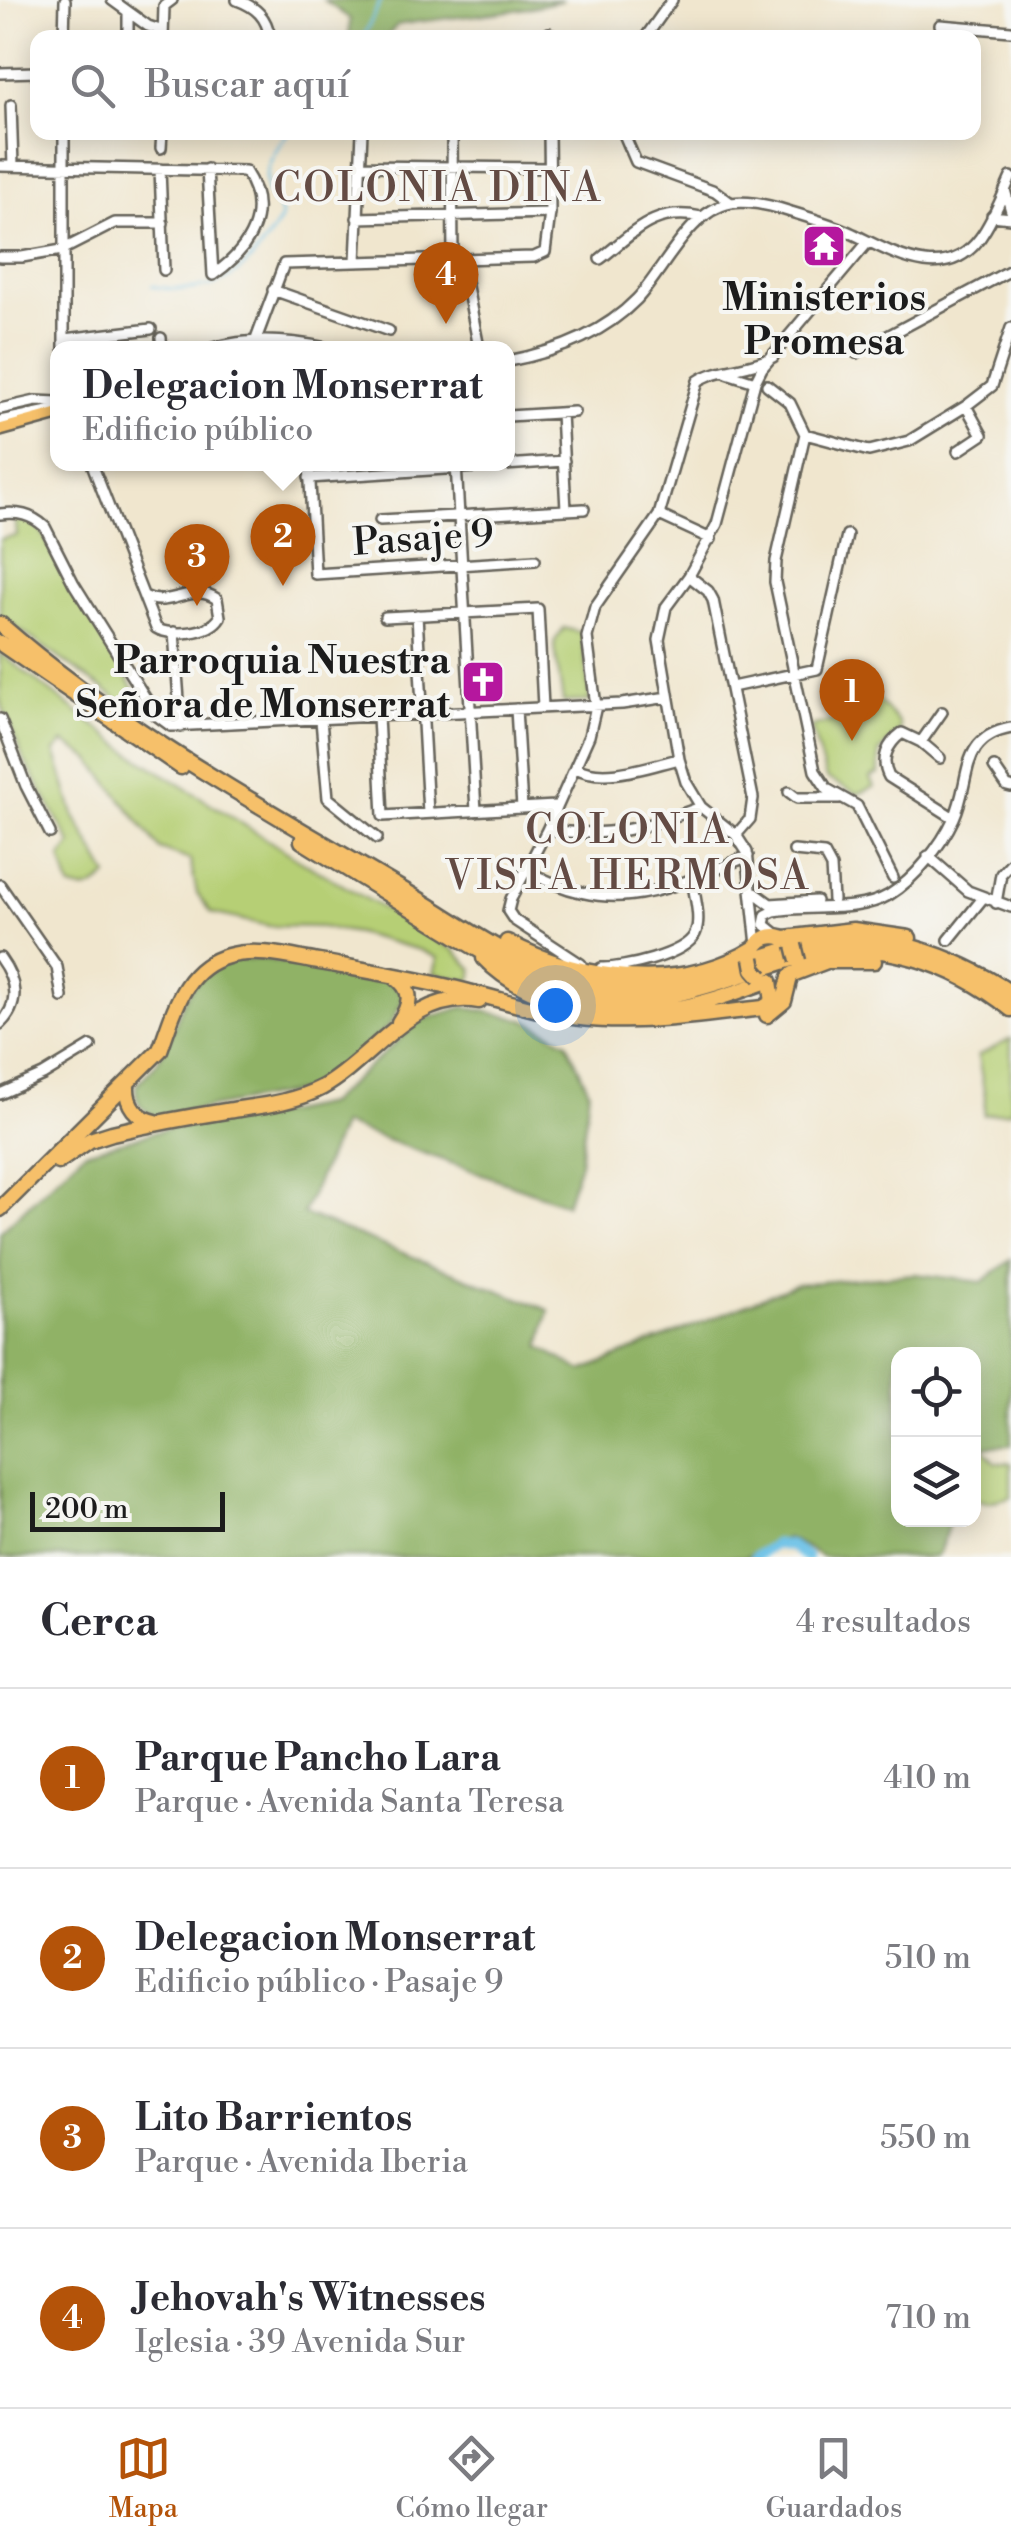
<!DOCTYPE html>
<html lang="es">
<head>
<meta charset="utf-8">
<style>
  :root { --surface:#fff; --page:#f7f7f7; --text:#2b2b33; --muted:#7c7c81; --line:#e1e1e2; --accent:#b45309 }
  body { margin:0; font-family:"Libre Bodoni",serif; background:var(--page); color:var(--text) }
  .controls { position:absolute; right:30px; bottom:30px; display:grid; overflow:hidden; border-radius:20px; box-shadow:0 5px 25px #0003 }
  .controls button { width:90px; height:90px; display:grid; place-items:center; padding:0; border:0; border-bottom:2px solid var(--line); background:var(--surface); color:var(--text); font:50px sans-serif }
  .scale { position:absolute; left:30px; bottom:25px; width:195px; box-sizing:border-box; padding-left:10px; border:5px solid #1c1c1c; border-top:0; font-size:28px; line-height:35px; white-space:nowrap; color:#1c1c1c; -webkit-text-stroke:8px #f6f6f2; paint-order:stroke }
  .you { position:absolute; left:555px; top:1005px; width:35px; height:35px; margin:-25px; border:8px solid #fff; border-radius:50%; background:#1a73e8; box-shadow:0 0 0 15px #1a73e833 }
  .badge { display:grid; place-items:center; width:65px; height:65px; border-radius:50%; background:var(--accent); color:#fff; font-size:32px; font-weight:700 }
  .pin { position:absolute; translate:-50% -82px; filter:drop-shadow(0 2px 5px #0008) }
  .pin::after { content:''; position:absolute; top:52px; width:35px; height:30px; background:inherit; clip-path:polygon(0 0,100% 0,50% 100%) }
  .popup { position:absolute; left:50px; top:341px; width:465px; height:130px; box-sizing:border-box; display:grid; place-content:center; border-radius:20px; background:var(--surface); filter:drop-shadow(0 2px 8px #0005); font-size:32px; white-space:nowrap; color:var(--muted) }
  .popup b { font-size:38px; color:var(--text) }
  .popup::after { content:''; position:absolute; left:50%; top:100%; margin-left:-20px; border:20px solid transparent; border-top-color:var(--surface) }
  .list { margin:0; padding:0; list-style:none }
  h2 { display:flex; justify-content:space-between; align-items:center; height:130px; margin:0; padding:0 40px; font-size:42px }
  h2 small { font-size:32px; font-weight:400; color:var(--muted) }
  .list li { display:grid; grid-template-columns:65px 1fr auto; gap:30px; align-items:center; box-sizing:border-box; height:180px; padding:0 40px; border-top:2px solid var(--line) }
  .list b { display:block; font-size:38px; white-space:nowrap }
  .list p { margin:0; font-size:32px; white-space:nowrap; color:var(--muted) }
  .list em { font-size:32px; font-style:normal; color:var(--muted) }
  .icon { flex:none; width:55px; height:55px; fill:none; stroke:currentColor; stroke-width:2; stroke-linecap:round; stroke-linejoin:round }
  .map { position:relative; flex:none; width:1011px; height:1557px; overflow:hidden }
  .search { position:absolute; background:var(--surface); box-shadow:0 5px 25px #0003; left:30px; right:30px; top:30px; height:110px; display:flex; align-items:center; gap:25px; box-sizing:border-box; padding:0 35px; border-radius:20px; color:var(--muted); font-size:38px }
  .sheet { height:850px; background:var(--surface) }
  nav { display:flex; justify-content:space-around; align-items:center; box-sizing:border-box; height:140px; border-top:2px solid var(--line); background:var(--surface); font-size:28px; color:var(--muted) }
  nav a { display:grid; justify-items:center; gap:5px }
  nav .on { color:var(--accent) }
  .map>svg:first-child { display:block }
  .green { fill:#b6cf74; stroke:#697648; stroke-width:2.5 }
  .forest { fill:#90b266; stroke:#566741; stroke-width:2.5 }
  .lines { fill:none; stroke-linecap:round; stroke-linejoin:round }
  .stream { stroke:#6ac1e7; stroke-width:2.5 }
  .river { stroke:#6ac1e7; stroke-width:11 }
  .minor-tunnel { stroke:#c6beaa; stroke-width:9; stroke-dasharray:9 4.5; stroke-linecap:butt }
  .minor-casing { stroke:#66635a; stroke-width:14 }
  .major-casing { stroke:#66635a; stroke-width:16 }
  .highway-casing { stroke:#66635a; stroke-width:19 }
  .minor { stroke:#fff; stroke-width:9 }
  .major { stroke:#f6c06b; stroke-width:11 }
  .highway { stroke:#f6c06b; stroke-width:14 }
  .highway-bridge-casing { stroke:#66635a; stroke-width:19; stroke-linecap:butt }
  .highway-bridge { stroke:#f6c06b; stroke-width:14 }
  .labels { text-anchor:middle; stroke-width:8; stroke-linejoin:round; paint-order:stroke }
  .poi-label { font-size:38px; font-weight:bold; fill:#1c1c1c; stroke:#f6f6f2 }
  .street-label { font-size:38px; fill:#1c1c1c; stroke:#f6f6f2 }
  .neighbourhood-label { font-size:40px; letter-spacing:2.5px; fill:#634b44; stroke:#f6f6f2 }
</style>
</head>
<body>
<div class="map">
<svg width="1011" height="1557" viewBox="0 0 1011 1557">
  <rect width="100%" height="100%" fill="#f6f6f2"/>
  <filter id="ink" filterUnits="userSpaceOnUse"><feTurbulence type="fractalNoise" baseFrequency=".01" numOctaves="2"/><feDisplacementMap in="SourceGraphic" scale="20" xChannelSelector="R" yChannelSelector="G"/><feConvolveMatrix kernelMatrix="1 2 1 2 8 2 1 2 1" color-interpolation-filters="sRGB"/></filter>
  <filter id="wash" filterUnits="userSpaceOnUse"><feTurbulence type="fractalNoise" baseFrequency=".0048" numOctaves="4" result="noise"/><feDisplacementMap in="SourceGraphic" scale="40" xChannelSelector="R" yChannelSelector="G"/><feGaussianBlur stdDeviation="2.25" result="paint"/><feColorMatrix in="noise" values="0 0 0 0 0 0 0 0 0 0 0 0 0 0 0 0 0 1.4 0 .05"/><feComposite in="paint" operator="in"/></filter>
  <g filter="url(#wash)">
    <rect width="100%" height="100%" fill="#f0e6ce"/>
    <path class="green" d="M15,515c24,9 30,19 40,42l84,140 -10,10 -129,-91v-77l17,-3z
      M564,628l18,5 8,68 -27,1 -9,-60z
      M0,653l132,101 166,105 156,91 19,19v7l-4,5 -35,-8 4,-15 -18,-8 -64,-17 -35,-6 -52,-1 -58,-13 -14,-20 -7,-33 -30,-11 -69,-89 -27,-18 -9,9 19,64 34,61c-13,12 -21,17 -38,11l-9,-29 10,-14 -48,-86 -23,-57z
      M871,692l28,31 1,7 -21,23v21l-9,4 4,9 -16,7 -32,-16 -15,-51 30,-8z
      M1011,1039v72l-27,4 1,-18 -7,-41z
      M984,1449l11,14h16v34l-23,5 -14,-3v-45z"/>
    <path class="forest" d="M324,0h239c-55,15 -110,16 -166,25l-10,12 -38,1 1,-19z
      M236,959h28l122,20 17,14v8l-13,24 -24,22 -60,43 -149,27c-16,-7 -22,-14 -21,-32 6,-7 16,-15 21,-23 29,-44 16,-81 79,-103z
      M464,1007l62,13 41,22 22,49 -9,72 -14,41 -224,-80 -39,90 246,96 -9,37 42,24 214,-87 120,-10 66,8 29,-22v185l-37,2v-93h-76v166h52l-11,34 -4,3h-111l-37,-19 -42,19h-745v-325l84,-80 86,-24 103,-13 54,-11 94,-84z"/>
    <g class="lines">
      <path class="stream" d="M363,38l18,-38
        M152,286c66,13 97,-13 129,-68 0,-12 -6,-12 -11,-22 -12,-22 6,-46 18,-64"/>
      <path class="river" d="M755,1557l20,-13 15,2 17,11"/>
    </g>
  </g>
  <g filter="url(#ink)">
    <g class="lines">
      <path class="minor-tunnel" d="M0,417l33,-9"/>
      <defs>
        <path id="minor" d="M112,0l36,26 15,5
          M237,0c19,7 30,17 33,38
          M128,13v25
          M940,25l71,6
          M549,33v5
          M64,38l1,-38
          M163,38l1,-32 8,-6
          M645,38l27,-38
          M0,73l38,-1
          M11,105l2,61
          M64,132v216
          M452,132l1,128 12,16 14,72
          M623,132l13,30 79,29 16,12
          M161,148l1,-16
          M0,166l245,5c28,42 4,79 -32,104
          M361,166l187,2
          M160,169l4,101
          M207,169l6,106
          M1005,190l6,21
          M992,216l19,2
          M357,218l193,-5
          M0,257h22l40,-7 53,-27h48
          M600,259c35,-27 54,-52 101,-42
          M356,261l6,-129
          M273,290l116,41
          M161,338l1,10
          M65,339l86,-10
          M255,342l29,-78 250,-7 11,-5 5,-39 -1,-81
          M213,348c37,-11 76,-8 114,0
          M856,353l155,-83
          M508,361c48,-9 94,-26 129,-62 27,-29 53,-89 94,-96 20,-3 42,3 60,9 20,6 40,12 58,20 41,19 95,55 131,6 13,-18 22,-41 31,-61
          M727,373l28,9
          M767,385l23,18 15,31 -29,127 -1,21 40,189 12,18 30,17 36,72
          M0,409l36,-8 22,1
          M561,413l5,97
          M508,416l66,-4
          M0,421l58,-12
          M805,434l64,17 40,-10 57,-35 26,-20 19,-58
          M958,451l24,-16 -16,-29
          M92,464l64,164c15,9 54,6 64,-11l-3,-18c-25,-18 -46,11 -73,-3
          M309,464l6,110 220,-14
          M456,464l20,347
          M309,478l255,-17
          M0,514c18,-2 31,0 45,13l29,57 82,131 15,11 451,-22 46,-7
          M659,515l52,24
          M380,520l204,-11
          M689,576l19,15 5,9 40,198 -3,21 -14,16
          M417,615l11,198
          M385,617l153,-8 5,98
          M174,632l7,95
          M732,687l85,-18 30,-134
          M516,709l6,99
          M378,716l5,100 172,-10
          M0,719l26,67 24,47
          M321,720l7,78 49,40
          M921,742l21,-30
          M940,758l-19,-16 -19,-9c-15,11 -22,27 -13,44l65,41
          M994,767l13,19 4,1
          M576,768c28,15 73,-2 103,-9
          M789,792l8,6h42
          M547,830c66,8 93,-1 154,-23
          M794,851l30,3 7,13 2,33
          M928,856l40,35 43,16
          M525,870c89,48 137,22 223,-14
          M0,885l57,82 5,30
          M755,893l15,11 46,-3
          M996,903l5,-29 10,-11
          M779,936l-15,-12 2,-9 8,-4c35,-7 83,3 115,-16 26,-16 52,-49 65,-77 18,-39 4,-80 57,-90
          M949,940l34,-42
          M757,945l-10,-93 -11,-17 -35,-28 -15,-25 -7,-23 -20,-119 7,-33 23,-31 28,-52 38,-142 7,-14 106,-126
          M0,958c16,22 21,46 0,66
          M581,964l-67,-44 -6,-9 3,-12 36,-69 42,-94 7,-30 -9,-69 8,-30 64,-92 39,-134c19,-13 51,-12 75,-24
          M601,968c21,1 84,-13 94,-34 7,-14 -1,-40 -3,-55
          M0,1094l43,-19 48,-29"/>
        <path id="major" d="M0,430l58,-16"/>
        <path id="highway" d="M0,624c121,106 266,185 403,266 62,36 123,85 196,96 80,12 137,-26 212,-43 68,-16 144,13 200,50
          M0,643l181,124
          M302,841c45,28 91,56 136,84 50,30 100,65 159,73 75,10 137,-24 207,-42 73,-20 151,8 207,53
          M785,938l68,-8 56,8
          M507,942c74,39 173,53 248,6
          M752,955c6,-18 21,-24 38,-14
          M484,958c42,45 121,58 180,52 36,-4 70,-17 103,-29
          M793,974l34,-13h47
          M395,977c19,13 16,28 4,45
          M767,1015l17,-14 6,-24
          M127,1085c-1,20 9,33 29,37
          M58,1162l32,-22 22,-7c38,-9 76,-16 114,-22 33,-5 67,-8 97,-24 51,-29 89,-97 156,-86
          M0,1209l160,-159c14,-38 23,-82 68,-94 29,-8 62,1 91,6 50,9 100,17 150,30 34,8 69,20 104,25 63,9 127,-2 190,-9l10,-6 -3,-21"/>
      </defs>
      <use href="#minor" class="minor-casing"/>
      <use href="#major" class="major-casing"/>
      <use href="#highway" class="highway-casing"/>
      <use href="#minor" class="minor"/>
      <use href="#major" class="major"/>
      <use href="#highway" class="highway"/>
      <defs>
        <path id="highway-bridge" d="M794,945l4,16
          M752,958l2,11 7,8"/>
      </defs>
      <use href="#highway-bridge" class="highway-bridge-casing"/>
      <use href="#highway-bridge" class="highway-bridge"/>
    </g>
  </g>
  <defs>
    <symbol id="temple-square" viewBox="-11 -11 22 22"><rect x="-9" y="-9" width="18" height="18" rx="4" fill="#b5179e" stroke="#f6f6f2"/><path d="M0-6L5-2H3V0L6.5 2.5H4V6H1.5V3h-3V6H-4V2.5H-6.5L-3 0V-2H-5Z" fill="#fff"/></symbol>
    <symbol id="church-square" viewBox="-11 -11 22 22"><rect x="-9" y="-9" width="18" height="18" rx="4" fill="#b5179e" stroke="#f6f6f2"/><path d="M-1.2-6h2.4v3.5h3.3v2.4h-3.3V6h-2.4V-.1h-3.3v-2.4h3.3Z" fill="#fff"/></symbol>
  </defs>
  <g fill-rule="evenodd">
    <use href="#temple-square" x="799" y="221" width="50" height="50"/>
    <use href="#church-square" x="458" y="657" width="50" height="50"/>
  </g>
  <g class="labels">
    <g class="poi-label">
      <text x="824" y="310">Ministerios<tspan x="824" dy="44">Promesa</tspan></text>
      <text x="450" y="673" text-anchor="end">Parroquia Nuestra<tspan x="450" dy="44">Señora de Monserrat</tspan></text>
    </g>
    <g class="street-label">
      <text transform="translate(423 537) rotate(-4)" y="13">Pasaje 9</text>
    </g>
    <g class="neighbourhood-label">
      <text x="438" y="201">COLONIA DINA</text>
      <text x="628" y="843">COLONIA<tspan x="628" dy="46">VISTA HERMOSA</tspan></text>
    </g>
  </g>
</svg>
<div class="controls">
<button><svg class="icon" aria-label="locate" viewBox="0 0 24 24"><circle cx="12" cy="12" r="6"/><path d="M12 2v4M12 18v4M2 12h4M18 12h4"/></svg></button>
<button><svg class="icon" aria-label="layers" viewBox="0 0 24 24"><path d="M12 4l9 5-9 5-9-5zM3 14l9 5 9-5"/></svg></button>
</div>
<div class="scale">200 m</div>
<div class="you"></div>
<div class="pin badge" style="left:852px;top:741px">1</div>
<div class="pin badge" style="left:283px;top:586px">2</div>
<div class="popup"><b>Delegacion Monserrat</b>Edificio público</div>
<div class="pin badge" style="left:197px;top:606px">3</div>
<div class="pin badge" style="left:446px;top:324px">4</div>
<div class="search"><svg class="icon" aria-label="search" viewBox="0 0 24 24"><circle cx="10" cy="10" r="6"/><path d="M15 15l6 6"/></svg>Buscar aquí</div>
</div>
<section class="sheet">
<h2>Cerca<small>4 resultados</small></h2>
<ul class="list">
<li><span class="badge">1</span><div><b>Parque Pancho Lara</b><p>Parque · Avenida Santa Teresa</p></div><em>410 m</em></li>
<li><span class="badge">2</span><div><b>Delegacion Monserrat</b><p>Edificio público · Pasaje 9</p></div><em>510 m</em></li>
<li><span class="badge">3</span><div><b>Lito Barrientos</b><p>Parque · Avenida Iberia</p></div><em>550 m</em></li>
<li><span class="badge">4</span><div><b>Jehovah's Witnesses</b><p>Iglesia · 39 Avenida Sur</p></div><em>710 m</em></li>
</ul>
</section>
<nav>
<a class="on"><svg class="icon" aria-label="map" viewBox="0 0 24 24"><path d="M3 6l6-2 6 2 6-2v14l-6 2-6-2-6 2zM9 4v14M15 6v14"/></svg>Mapa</a>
<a><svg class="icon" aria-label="directions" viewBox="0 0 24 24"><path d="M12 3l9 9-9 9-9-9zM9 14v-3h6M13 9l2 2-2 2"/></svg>Cómo llegar</a>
<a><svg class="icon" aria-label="saved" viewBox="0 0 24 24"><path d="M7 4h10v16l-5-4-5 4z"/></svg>Guardados</a>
</nav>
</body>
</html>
